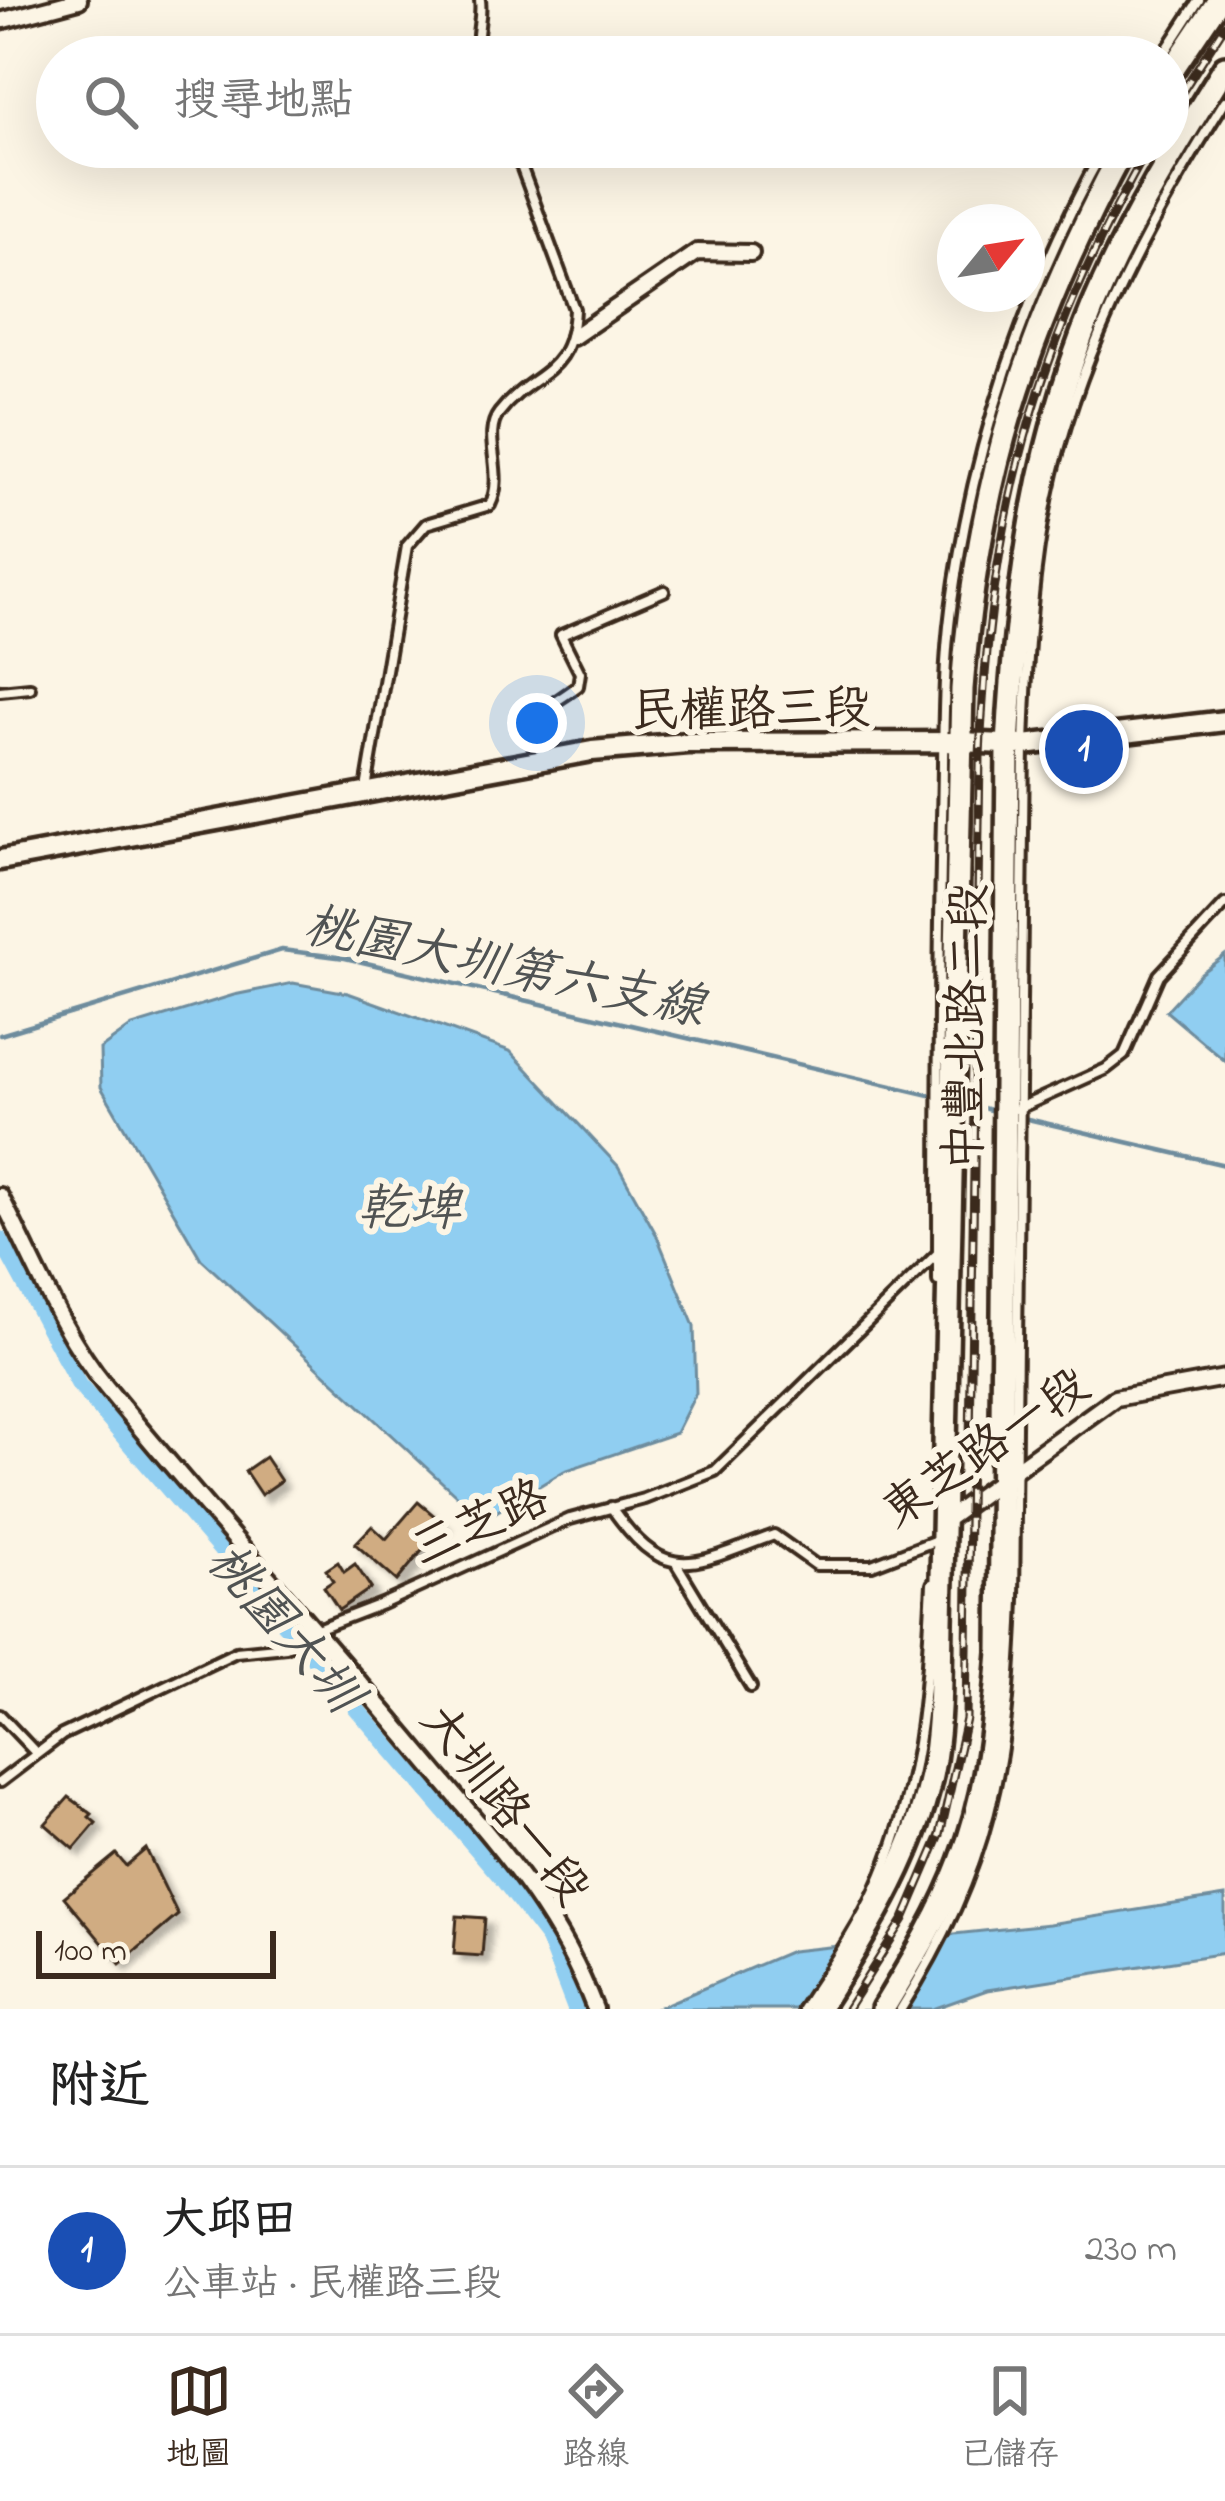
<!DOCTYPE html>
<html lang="zh-TW">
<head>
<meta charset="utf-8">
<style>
  :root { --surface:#fff; --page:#f2f2f2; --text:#222; --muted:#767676; --line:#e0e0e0; --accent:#3b2a1e }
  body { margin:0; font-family:"Indie Flower","LXGW WenKai TC",sans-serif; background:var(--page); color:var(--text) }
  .compass { position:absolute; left:937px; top:204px; width:108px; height:108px; border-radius:50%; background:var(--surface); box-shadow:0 12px 48px #0002; rotate:60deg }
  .scale { position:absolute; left:36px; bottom:30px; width:240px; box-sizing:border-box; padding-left:12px; border:6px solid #3b2a1e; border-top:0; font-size:33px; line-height:42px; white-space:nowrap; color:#3b2a1e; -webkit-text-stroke:9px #fcf5e5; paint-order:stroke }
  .you { position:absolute; left:537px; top:723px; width:42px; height:42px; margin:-30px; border:9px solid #fff; border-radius:50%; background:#1a73e8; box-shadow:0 0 0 18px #1a73e833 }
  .badge { display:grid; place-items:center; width:78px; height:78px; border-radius:50%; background:var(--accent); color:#fff; font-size:39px; font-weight:700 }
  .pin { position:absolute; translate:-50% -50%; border:6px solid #fff; box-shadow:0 3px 12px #0006 }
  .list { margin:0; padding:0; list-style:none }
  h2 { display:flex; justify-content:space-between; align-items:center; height:156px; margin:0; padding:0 48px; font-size:51px }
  h2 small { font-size:39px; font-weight:400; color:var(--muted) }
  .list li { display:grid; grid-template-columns:78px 1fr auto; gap:36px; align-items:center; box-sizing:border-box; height:168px; padding:0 48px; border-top:3px solid var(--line) }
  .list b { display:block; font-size:45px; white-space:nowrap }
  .list p { margin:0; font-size:39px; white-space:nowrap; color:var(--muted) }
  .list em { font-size:39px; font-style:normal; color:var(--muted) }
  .icon { flex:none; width:66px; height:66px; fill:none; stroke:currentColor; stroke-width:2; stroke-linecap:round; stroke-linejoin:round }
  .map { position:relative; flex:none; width:1225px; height:2009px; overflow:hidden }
  .search { position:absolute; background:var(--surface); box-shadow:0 12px 48px #0002; left:36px; right:36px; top:36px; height:132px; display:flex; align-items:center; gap:30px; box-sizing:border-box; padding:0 42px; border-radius:66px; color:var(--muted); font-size:45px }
  .sheet { height:324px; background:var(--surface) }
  nav { display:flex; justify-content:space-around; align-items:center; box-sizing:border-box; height:168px; border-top:3px solid var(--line); background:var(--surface); font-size:33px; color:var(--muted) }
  nav a { display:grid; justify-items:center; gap:6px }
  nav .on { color:var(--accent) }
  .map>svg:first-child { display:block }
  .water { fill:#90cef1; stroke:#6e8c9d; stroke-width:3 }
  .pier { fill:#fcf5e5 }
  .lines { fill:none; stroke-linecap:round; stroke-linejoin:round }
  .stream { stroke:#6e8c9d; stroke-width:4.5 }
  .canal { stroke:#90cef1; stroke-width:16 }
  .building { fill:#d0ac82; stroke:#3b2a1e; stroke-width:3; filter:url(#shadow) }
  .service-casing { stroke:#3b2a1e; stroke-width:16 }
  .minor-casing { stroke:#3b2a1e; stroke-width:22 }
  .tertiary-casing { stroke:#3b2a1e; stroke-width:27 }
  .secondary-casing { stroke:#3b2a1e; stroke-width:30 }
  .service { stroke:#fcf5e5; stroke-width:8 }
  .minor { stroke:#fcf5e5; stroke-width:14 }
  .tertiary { stroke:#fcf5e5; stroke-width:18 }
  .secondary { stroke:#fcf5e5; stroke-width:21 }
  .rail-casing { stroke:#3b2a1e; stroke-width:9 }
  .rail { stroke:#fcf5e5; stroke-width:4.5; stroke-dasharray:14; stroke-linecap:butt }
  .labels { text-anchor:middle; stroke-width:12; stroke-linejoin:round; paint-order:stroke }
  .street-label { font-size:48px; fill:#3b2a1e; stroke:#fcf5e5 }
  .water-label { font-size:51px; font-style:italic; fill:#505353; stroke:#fcf5e5 }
</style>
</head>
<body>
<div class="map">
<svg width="1225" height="2009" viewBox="0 0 1225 2009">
  <defs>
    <filter id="shadow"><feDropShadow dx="7" dy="7" stdDeviation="3" flood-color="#0004"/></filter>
  </defs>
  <rect width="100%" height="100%" fill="#fcf5e5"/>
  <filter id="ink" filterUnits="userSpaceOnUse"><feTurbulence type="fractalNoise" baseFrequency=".00833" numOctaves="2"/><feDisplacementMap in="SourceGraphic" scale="24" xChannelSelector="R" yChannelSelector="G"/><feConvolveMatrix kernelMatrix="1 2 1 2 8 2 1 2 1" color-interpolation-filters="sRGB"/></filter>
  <g filter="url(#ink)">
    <path class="water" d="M1225,955v106l-59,-50 35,-38z
      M293,983l55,10 162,58 108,115 38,68 38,92 2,67 -20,40 -112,38 -81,49 -282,-261 -100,-172 -1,-38 32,-23 102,-31z
      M1225,1896v57l-238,37 -54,19h-278l136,-58 258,-27z"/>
    <path class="pier" d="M956,1927l-46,82h-115l44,-69z"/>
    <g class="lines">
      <path class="stream" d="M0,1035l282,-85 63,8 585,137
        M969,1104l21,6
        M1019,1117l206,48"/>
      <path class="canal" d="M0,1239l79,146 420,490 49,64 27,70"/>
    </g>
    <path class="building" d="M265,1457l16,24 -20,14 -16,-24z
      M418,1502l26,22 -47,57 -42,-37 17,-18 14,13z
      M338,1562l6,10 11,-8 16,24 -32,22 -15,-23 9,-6 -7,-11z
      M69,1797l23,17 -3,3 7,6 -22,26 -29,-25z
      M146,1849l32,66 -58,49 -56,-67 52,-43 10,12z
      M457,1916l28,2 -3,38 -28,-2z"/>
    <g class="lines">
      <defs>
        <path id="service" d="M480,0c3,21 -7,36 1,57
          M1162,57l37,-57
          M0,691l30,-3
          M544,758c-15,-49 -2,-45 34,-72l2,-13 -19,-38 103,-44
          M366,789l41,-243 19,-22 64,-19c16,-31 -9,-69 9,-92 34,-44 72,-35 75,-104l-60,-162
          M1017,1109l89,-40 18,-14 35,-80 66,-71
          M938,1281c0,-154 0,-309 4,-463 2,-69 0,-140 9,-209 21,-162 74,-320 154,-462
          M611,1507c56,81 83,57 163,28l42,30h56l62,-24
          M677,1565l74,122
          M0,1715l36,38
          M0,1782l62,-47 174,-83 50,-5 31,-18 65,-25 188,-85 74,-20 71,-28 222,-217
          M803,2009c25,-39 53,-77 72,-119 46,-100 51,-198 57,-306
          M901,2009c90,-144 107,-243 113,-410l10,-854c3,-91 8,-184 29,-272 32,-133 100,-257 172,-372"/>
        <path id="minor" d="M0,21l79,-21
          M573,337l124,-85 54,1
          M0,1196c33,63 61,136 106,191 102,125 212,244 315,368 70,84 134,149 174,254
          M943,1522l172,-124 110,-20"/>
        <path id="tertiary" d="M0,860l592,-109 95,-8 275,-1 62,3 201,-24"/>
        <path id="secondary" d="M1168,76l51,-76
          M818,2009c49,-78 101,-157 116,-249 7,-45 6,-93 7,-138l21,-933c16,-209 63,-357 162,-542
          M883,2009c29,-48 58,-95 78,-148 26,-67 33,-138 39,-209l8,-906c8,-159 29,-318 96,-464 34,-75 78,-145 121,-215"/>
      </defs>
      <use href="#service" class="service-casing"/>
      <use href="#minor" class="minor-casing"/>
      <use href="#tertiary" class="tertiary-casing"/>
      <use href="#secondary" class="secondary-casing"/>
      <use href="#service" class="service"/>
      <use href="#minor" class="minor"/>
      <use href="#tertiary" class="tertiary"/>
      <use href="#secondary" class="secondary"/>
      <defs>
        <path id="rail" d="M1168,114l57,-89
          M847,2009l57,-90 36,-84 26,-116 14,-963c10,-236 52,-403 169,-609"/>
      </defs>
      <use href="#rail" class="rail-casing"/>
      <use href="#rail" class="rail"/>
    </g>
  </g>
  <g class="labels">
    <g class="street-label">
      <text transform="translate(751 707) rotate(-1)" y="17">民權路三段</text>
      <text transform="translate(964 1027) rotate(-89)" y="17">中豐北路二段</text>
      <text transform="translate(984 1446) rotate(-35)" y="17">東芝路一段</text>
      <text transform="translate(479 1521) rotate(-24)" y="17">三芝路</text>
      <text transform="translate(507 1803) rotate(52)" y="17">大圳路一段</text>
    </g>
    <g class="water-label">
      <text transform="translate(505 964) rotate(12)" y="18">桃園大圳第六支線</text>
      <text x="409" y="1224">乾埤</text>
      <text transform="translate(286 1626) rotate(49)" y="18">桃園大圳</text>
    </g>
  </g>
</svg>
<svg class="compass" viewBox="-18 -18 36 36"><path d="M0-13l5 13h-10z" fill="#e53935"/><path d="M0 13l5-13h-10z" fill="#767676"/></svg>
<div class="scale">100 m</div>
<div class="you"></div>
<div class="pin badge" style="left:1084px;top:749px;background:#1a4fb4">1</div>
<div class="search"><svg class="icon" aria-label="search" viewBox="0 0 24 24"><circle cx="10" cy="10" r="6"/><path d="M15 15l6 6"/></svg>搜尋地點</div>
</div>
<section class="sheet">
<h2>附近<small></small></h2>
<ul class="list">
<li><span class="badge" style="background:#1a4fb4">1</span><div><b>大邱田</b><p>公車站 · 民權路三段</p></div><em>230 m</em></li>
</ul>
</section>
<nav>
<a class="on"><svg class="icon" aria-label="map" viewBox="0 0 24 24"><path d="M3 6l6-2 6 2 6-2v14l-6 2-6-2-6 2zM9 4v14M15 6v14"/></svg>地圖</a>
<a><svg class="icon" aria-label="directions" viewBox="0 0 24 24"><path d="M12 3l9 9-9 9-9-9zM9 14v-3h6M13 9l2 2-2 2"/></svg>路線</a>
<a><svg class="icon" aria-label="saved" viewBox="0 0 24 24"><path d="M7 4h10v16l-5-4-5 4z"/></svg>已儲存</a>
</nav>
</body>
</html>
